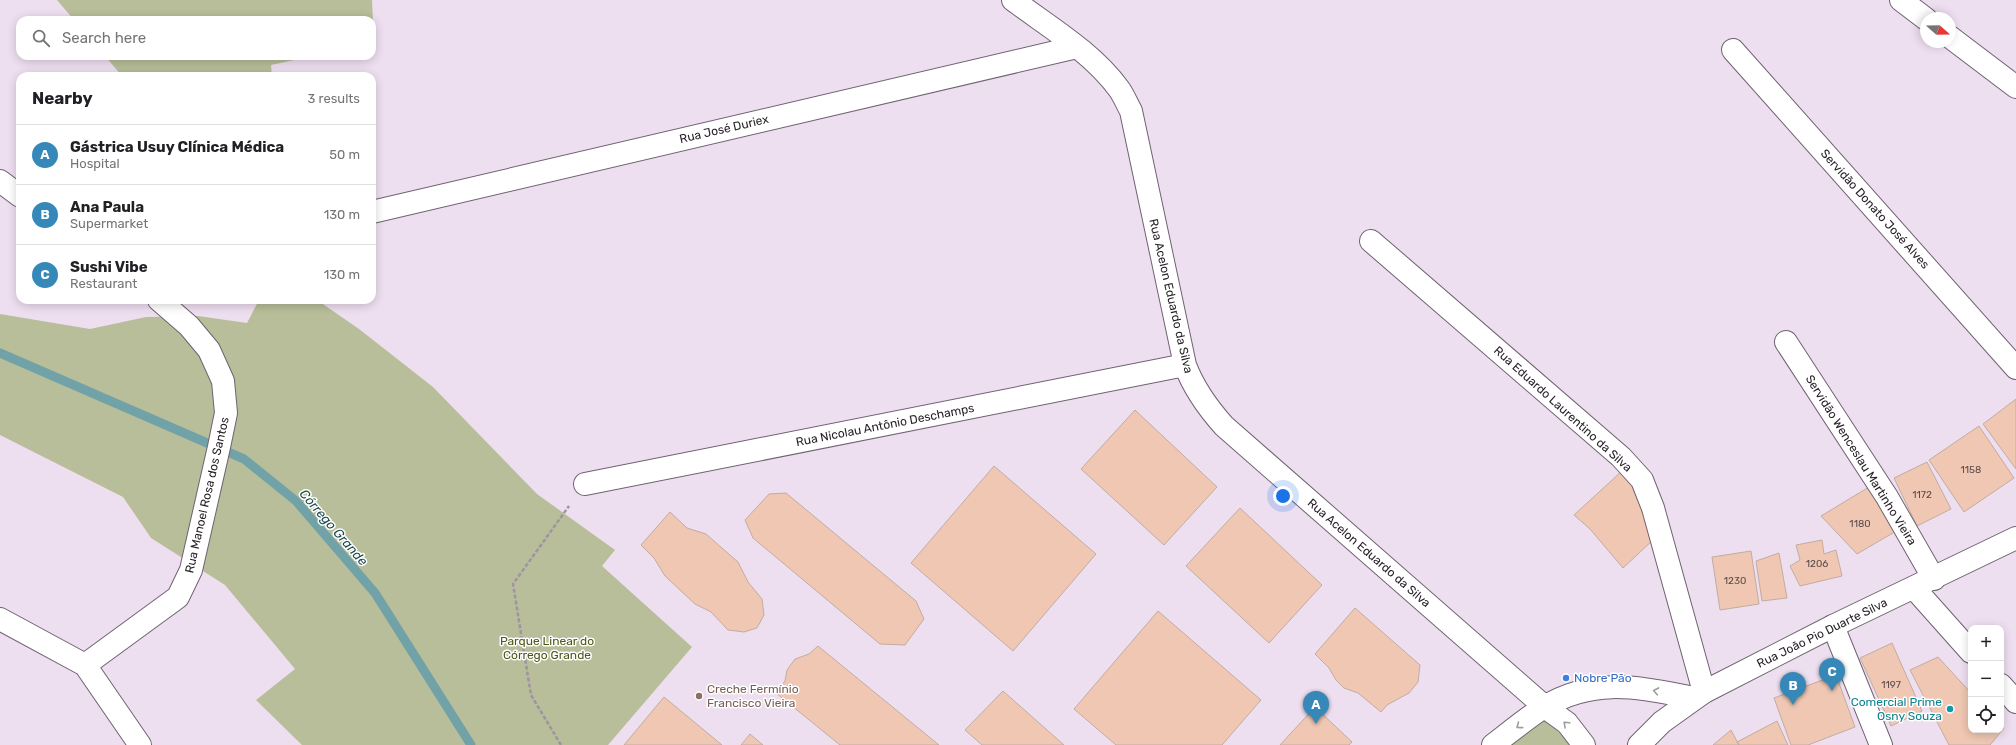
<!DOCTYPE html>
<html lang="en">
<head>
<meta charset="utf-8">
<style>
  :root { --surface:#fff; --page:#f2f2f2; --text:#202124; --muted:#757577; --line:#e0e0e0; --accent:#3588b8 }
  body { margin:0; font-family:Rubik,sans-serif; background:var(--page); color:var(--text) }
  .controls { position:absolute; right:12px; bottom:12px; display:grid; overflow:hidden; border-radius:8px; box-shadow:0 2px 10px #0003 }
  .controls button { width:36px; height:36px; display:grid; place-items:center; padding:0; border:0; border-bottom:1px solid var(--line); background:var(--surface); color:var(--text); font:20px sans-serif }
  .compass { position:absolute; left:1920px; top:12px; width:36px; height:36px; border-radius:50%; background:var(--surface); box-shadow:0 2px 10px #0003; rotate:110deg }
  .you { position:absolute; left:1283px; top:496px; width:14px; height:14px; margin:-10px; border:3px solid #fff; border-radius:50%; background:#1a73e8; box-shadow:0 0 0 6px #1a73e833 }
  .badge { display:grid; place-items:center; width:26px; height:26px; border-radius:50%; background:var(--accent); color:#fff; font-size:13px; font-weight:700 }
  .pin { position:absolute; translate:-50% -33px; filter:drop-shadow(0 1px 2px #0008) }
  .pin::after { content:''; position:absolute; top:21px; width:14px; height:12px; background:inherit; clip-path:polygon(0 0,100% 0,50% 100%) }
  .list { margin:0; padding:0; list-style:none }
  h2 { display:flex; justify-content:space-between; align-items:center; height:52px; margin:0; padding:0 16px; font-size:17px }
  h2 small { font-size:13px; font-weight:400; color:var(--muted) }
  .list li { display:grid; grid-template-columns:26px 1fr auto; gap:12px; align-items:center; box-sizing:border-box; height:60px; padding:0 16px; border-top:1px solid var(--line) }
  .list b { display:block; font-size:15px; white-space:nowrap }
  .list p { margin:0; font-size:13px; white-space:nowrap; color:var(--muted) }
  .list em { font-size:13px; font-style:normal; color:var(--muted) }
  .icon { flex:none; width:22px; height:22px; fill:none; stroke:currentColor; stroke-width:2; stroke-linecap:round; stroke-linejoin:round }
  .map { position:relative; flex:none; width:2016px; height:745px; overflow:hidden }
  .search { position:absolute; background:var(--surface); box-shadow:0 2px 10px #0003; left:16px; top:16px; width:360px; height:44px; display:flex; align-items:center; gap:10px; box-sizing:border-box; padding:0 14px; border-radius:12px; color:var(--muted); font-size:15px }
  .panel { position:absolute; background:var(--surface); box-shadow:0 2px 10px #0003; left:16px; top:72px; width:360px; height:232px; border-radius:12px }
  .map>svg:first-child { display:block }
  .green { fill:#b7be99 }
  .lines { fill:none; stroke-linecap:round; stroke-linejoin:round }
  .stream { stroke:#70a2a7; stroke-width:9 }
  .building { fill:#efc7b3; stroke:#c1aca2 }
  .minor-casing { stroke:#6f6271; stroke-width:24 }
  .major-casing { stroke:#6f6271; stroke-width:24 }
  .path { stroke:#9f94a0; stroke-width:2.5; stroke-dasharray:4 2; stroke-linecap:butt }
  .minor { stroke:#fff; stroke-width:22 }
  .major { stroke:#fff; stroke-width:22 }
  .oneway { stroke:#9e9c9e }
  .shop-dot { fill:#3f7fe0; stroke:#fff; stroke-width:1.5 }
  .education-dot { fill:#8d6e63; stroke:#fff; stroke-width:1.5 }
  .culture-dot { fill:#0f9aa8; stroke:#fff; stroke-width:1.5 }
  .labels { text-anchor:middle; stroke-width:3; stroke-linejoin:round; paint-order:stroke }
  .number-label { font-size:10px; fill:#5a4b4b }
  .street-label { font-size:12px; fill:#282228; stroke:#fff }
  .park-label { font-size:12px; fill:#4f5619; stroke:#fff }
  .shop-label { font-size:12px; fill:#366cbe; stroke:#fff; text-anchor:start }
  .education-label { font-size:12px; fill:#785e54; stroke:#fff; text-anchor:start }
  .culture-label { font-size:12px; fill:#0d838f; stroke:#fff; text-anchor:end }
  .water-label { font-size:13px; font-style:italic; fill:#1a484d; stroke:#fff }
</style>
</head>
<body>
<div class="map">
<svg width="2016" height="745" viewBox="0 0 2016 745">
  <rect width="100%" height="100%" fill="#eedff0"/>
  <path class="green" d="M57,0h315l2,43 -2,1v-24h-298z
    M105,56h208l-42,9 1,11h-150z
    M259,300h58l42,29 74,58 104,107 78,56 -13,16 90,81 -84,98h-306l-46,-45 39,-31 -70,-84 -74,-47 -28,-41 -123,-62v-121l90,15 56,-12 52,-1 49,7z
    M1543,717l29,28h-64z"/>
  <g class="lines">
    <path class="stream" d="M0,353l244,106 52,42 79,92 96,152"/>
  </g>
  <path class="building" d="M2016,399v70l-33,-45z
    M1135,410l82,77 -53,58 -83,-76z
    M1979,426l35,52 -50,34 -35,-52z
    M1927,462l24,47 -34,17 -23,-48z
    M994,466l102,88 -83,97 -102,-88z
    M1623,470l18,30 12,40 -30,28 -33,-39 -16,-14z
    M1869,487l29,43 -41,24 -36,-38z
    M786,493l130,108 8,18 -19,26 -25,-1 -127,-106 -8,-18 24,-26z
    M1240,508l82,77 -53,58 -83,-77z
    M670,512l17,16 19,6 32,28 10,20 14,17 2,16 -7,13 -13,4 -16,-2 -17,-18 -16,-8 -30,-28 -11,-18 -13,-13z
    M1822,540l2,14 12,-4 6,26 -42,10 -10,-20 10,-6 -4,-15z
    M1751,551l8,53 -39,6 -8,-53z
    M1779,553l8,45 -25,3 -6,-40z
    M1355,608l65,57 -2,17 -9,11 -22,12 -6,7 -23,-19 -14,-5 -8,-8 -7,-12 -14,-14z
    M1158,611l103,89 -39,45h-106l-42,-36z
    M1892,643l30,68 -31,15 -31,-68z
    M818,646l121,99h-99l-64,-52 9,-12 2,-11 8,-11 14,-5z
    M1938,657l33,36v37h30v-5l3,3 -14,17h-41l-39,-75z
    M1836,675l19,52 -47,18h-17l-17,-47z
    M1003,691l61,54h-82l-17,-15z
    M664,697l58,48h-98z
    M1315,707l37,35 -3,3h-69z
    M1777,721l11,24h-49l-2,-3z
    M1731,730l8,15h-26z
    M750,734l13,11h-22z"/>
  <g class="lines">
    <defs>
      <path id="minor" d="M1013,0c36,27 79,52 106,89 5,7 8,15 12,22l54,254c9,24 22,42 39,61l321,281
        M1901,0l25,19
        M1950,37l66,50
        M1733,50l283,318
        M0,181l20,15
        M372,212l705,-165
        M1371,241l250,216 21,23 11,28 51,184
        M1786,342l101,155 47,82
        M585,484l600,-119
        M1914,588l57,64
        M0,619l85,46 55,80
        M1833,626l48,119
        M85,665l93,-68 13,-27 28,-123 7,-34 -3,-32 -14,-31 -20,-24 -30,-26
        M2001,685l15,17"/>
      <path id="major" d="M1545,707l22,16 17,22
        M1493,745c17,-13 34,-27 51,-38 52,-31 96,-19 151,-9
        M1639,745l23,-23 42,-30 129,-66 183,-88"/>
    </defs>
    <use href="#minor" class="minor-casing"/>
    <use href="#major" class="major-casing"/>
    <path class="path" d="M561,745l-30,-50 -18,-111 56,-78"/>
    <use href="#minor" class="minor"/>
    <use href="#major" class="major"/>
  </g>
  <defs><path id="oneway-chevron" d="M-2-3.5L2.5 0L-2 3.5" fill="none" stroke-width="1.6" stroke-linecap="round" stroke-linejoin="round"/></defs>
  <g class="oneway">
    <use href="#oneway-chevron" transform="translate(1656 691) rotate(-169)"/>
    <use href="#oneway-chevron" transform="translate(1566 724) rotate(-137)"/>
    <use href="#oneway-chevron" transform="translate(1519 726) rotate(143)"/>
  </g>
  <circle class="shop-dot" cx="1566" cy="678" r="4"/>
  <circle class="education-dot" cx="699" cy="696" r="4"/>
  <circle class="culture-dot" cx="1950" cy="709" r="4"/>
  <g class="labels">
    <g class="number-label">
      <text x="1971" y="473">1158</text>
      <text x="1922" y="498">1172</text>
      <text x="1860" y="527">1180</text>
      <text x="1817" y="567">1206</text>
      <text x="1735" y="584">1230</text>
      <text x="1891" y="688">1197</text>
    </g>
    <g class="street-label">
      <text transform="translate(724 129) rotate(-13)" y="4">Rua José Duriex</text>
      <text transform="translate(1875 209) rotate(48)" y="4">Servidão Donato José Alves</text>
      <text transform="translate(1171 296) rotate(77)" y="4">Rua Acelon Eduardo da Silva</text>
      <text transform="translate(1563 409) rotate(42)" y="4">Rua Eduardo Laurentino da Silva</text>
      <text transform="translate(885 425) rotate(-11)" y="4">Rua Nicolau Antônio Deschamps</text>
      <text transform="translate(1861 460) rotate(58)" y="4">Servidão Wenceslau Martinho Vieira</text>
      <text transform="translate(207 495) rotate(-77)" y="4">Rua Manoel Rosa dos Santos</text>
      <text transform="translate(1369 553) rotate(41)" y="4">Rua Acelon Eduardo da Silva</text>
      <text transform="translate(1822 633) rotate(-26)" y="4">Rua João Pio Duarte Silva</text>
    </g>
    <g class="park-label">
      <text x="547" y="645">Parque Linear do<tspan x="547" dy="14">Córrego Grande</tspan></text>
    </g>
    <g class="shop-label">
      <text x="1574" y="682">Nobre Pão</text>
    </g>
    <g class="education-label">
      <text x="707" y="693">Creche Fermínio<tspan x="707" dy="14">Francisco Vieira</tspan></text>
    </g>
    <g class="culture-label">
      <text x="1942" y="706">Comercial Prime<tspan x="1942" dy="14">Osny Souza</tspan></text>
    </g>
    <g class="water-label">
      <text transform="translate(334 527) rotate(49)" y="5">Córrego Grande</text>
    </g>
  </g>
</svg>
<div class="controls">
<button>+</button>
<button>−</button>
<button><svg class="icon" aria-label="locate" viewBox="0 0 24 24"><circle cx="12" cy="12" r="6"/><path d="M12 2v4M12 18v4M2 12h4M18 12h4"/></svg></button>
</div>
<svg class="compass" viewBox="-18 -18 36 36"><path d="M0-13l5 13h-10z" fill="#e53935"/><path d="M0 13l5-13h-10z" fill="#757577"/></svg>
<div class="you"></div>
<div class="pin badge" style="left:1316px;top:724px">A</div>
<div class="pin badge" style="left:1793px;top:705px">B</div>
<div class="pin badge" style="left:1832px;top:691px">C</div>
<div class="search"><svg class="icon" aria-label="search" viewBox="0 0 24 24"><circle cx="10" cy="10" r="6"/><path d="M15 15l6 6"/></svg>Search here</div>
<section class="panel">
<h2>Nearby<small>3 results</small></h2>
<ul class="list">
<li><span class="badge">A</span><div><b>Gástrica Usuy Clínica Médica</b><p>Hospital</p></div><em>50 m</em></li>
<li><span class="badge">B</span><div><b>Ana Paula</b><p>Supermarket</p></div><em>130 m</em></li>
<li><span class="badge">C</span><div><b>Sushi Vibe</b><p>Restaurant</p></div><em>130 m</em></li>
</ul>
</section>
</div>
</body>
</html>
